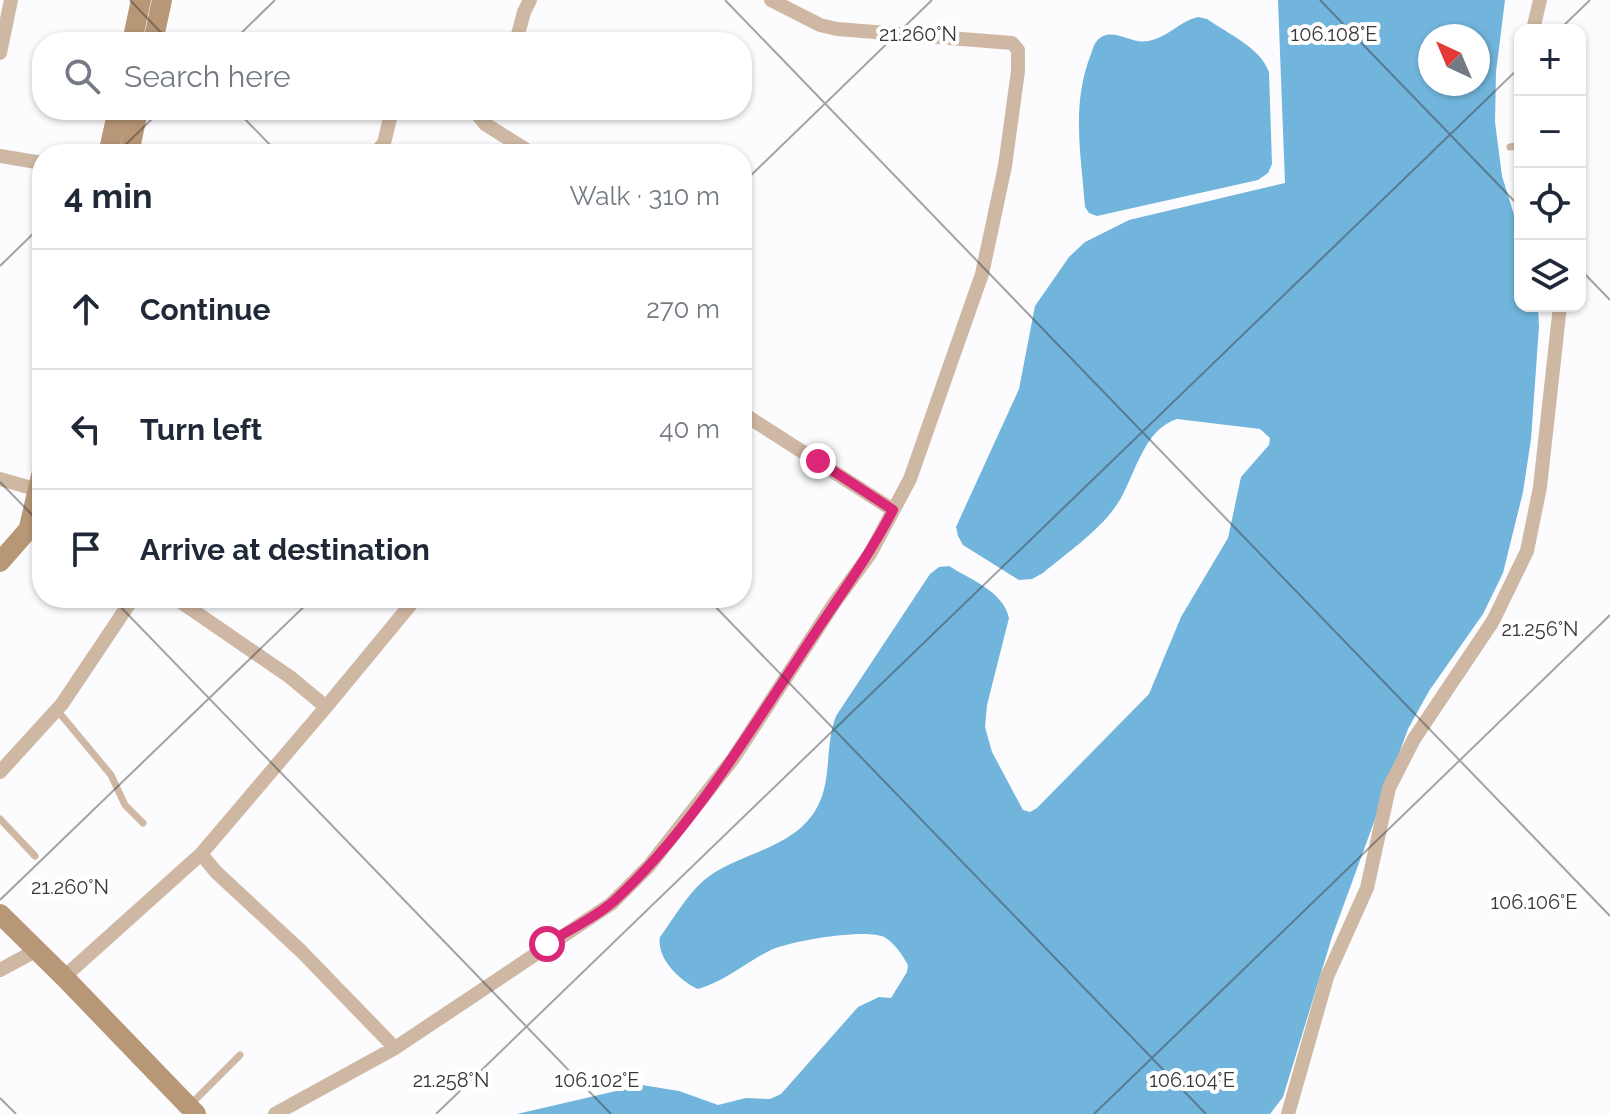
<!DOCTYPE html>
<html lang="en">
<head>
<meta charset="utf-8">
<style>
  :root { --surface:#fff; --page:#f2f2f3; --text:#1f2937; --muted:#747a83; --line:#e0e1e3 }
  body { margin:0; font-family:Raleway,sans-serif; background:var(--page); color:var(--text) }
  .controls { position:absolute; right:24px; top:24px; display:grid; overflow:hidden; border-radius:16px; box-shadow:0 2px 6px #0004 }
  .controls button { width:72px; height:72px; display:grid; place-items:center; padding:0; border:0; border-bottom:2px solid var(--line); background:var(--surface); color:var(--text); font:40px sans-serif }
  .compass { position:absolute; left:1418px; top:24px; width:72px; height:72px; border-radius:50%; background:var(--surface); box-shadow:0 2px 6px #0004; rotate:316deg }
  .stop { position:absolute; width:24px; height:24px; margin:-18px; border:6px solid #db2777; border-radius:50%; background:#fff }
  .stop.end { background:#db2777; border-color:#fff; box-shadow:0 2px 8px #0008 }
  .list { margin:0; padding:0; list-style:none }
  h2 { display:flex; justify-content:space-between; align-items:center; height:104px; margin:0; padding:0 32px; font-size:34px }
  h2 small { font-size:26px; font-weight:400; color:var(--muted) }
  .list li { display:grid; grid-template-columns:52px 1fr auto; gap:24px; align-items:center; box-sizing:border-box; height:120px; padding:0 32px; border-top:2px solid var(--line) }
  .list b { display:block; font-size:30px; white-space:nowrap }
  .list em { font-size:26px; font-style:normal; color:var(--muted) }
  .icon { flex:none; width:44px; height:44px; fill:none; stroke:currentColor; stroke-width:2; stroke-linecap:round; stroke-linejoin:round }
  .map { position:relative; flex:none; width:1610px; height:1114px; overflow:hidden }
  .search { position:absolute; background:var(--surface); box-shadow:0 2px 6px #0004; left:32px; top:32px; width:720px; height:88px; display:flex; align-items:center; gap:20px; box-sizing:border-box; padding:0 28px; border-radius:32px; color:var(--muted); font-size:30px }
  .panel { position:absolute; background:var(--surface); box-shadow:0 2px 6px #0004; left:32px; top:144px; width:720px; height:464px; border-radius:32px }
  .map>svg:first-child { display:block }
  .water { fill:#71b5dc; fill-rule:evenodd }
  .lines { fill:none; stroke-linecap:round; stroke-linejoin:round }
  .service { stroke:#cfb8a3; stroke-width:7 }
  .minor { stroke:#cfb8a3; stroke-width:14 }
  .secondary { stroke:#b89777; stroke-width:20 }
  .route { stroke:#db2777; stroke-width:10 }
  .ticks { fill:none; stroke:#383738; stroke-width:2; stroke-opacity:0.45 }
  .ticks-label { font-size:20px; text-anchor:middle; fill:#383738; stroke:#fff; stroke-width:8; stroke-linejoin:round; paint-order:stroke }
</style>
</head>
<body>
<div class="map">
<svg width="1610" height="1114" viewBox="0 0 1610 1114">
  <rect width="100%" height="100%" fill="#fcfbfe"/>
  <path class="water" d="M1278,0h227l-9,72 -1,50 7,54 18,58v72h18l1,21 -8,112 -8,53 -20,81 -20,41 -54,77 -21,38 -76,208 -49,160 -13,17h-753l125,-29 37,6 39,14 28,-7 24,1 11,-5 77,-87 21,-10 12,1 16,-26 1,-7c-5,-9 -14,-23 -24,-28 -18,-9 -97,4 -115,14 -24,12 -45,31 -71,38 -18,-8 -42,-31 -38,-52 15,-20 30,-48 51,-62 33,-23 81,-27 104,-64 18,-28 9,-64 21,-95l94,-142 9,-7 10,-1c22,14 54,25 60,52l-22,87 -2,22 7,25 31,58 7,2 7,-4 112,-114 32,-77 47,-79 13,-61 28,-32 1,-7 -10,-9 -83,-10c-32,10 -41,52 -56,79 -17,30 -52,53 -78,75l-11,6 -13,1 -56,-35 -5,-9 -2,-9 63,-138 16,-83 34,-49 16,-15 44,-22 156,-37zM1430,36h48v48h-48z
    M1198,17l9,2c21,15 53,28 62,53l3,92 -4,9 -10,7 -161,36 -8,-3 -4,-6c-4,-54 -14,-102 6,-153 3,-9 5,-16 15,-19 13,-3 28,9 42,6 19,-3 32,-20 50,-24z"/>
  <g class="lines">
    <path class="service" d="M1580,129h1
      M1510,147l10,-2
      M57,710l54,65 14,30 18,18
      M0,819l35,37
      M190,1105l50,-50"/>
    <path class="minor" d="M1533,30l7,-30
      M516,42l8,-30 6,-12
      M0,53l11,-53
      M474,110l11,14 48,30
      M310,154l6,-3 17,3
      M375,154l9,-11 8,-33
      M0,156l42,7
      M742,413l151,97
      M0,479l42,12
      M326,707l90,-109
      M0,772l62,-68 71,-106
      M201,854l15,18 85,79 94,97
      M0,970l37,-20
      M64,977l137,-123 125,-147 -36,-30 -115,-79
      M275,1114l120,-66 216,-144 38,-38 84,-107 102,-157 35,-48 40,-75 72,-205 23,-108 13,-95v-21l-6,-7 -175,-14 -17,-4 -49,-25
      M1288,1114l39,-137 40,-89 22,-100 25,-49 79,-118 34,-70 13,-64 20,-181"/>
    <path class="secondary" d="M132,42l9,-42
      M153,42l9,-42
      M108,154l10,-44
      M129,154l9,-44
      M29,527l13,-55
      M0,562l42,-48
      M0,914l64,63 132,137"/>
  </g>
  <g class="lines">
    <path class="route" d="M547,944c21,-14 48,-26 67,-43 75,-69 128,-158 184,-242 32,-50 68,-97 95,-149l-75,-49"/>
  </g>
  <path class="ticks" d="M130,0l40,42M725,0l885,916M1320,0l200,207M1559,30l31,-30M232,42l43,-42M236,110l43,44M116,154l45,-44M742,184l190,-184M0,266l42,-41M1580,269l30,31M0,482l42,43M112,598l499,516M707,598l499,516M0,900l313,-302M0,1098l16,16M436,1114l1084,-1047M1094,1114l516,-499"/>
  <g class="ticks-label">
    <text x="918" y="41">21.260°N</text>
    <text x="1334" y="41">106.108°E</text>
    <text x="1540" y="636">21.256°N</text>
    <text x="70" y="894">21.260°N</text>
    <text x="1534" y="909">106.106°E</text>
    <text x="597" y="1087">106.102°E</text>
    <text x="1192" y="1087">106.104°E</text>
    <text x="451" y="1087">21.258°N</text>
  </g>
</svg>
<div class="controls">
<button>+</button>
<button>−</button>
<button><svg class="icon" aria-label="locate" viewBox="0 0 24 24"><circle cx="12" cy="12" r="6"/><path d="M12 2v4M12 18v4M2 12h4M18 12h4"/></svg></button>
<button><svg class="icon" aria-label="layers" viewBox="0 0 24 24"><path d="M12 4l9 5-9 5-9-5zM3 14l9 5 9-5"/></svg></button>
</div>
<svg class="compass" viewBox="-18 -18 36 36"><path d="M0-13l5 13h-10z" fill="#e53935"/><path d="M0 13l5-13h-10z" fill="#747a83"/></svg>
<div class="stop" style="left:547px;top:944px"></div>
<div class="stop end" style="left:818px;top:461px"></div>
<div class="search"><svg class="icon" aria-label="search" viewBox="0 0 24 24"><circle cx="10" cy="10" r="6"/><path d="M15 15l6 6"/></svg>Search here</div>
<section class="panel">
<h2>4 min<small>Walk · 310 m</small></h2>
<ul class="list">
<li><svg class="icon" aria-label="ahead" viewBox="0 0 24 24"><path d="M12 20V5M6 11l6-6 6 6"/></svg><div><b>Continue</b></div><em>270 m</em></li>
<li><svg class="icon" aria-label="left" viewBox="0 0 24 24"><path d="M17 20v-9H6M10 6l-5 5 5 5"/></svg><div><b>Turn left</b></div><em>40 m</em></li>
<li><svg class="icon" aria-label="arrive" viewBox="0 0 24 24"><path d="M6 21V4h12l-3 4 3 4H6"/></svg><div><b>Arrive at destination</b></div></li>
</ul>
</section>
</div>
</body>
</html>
